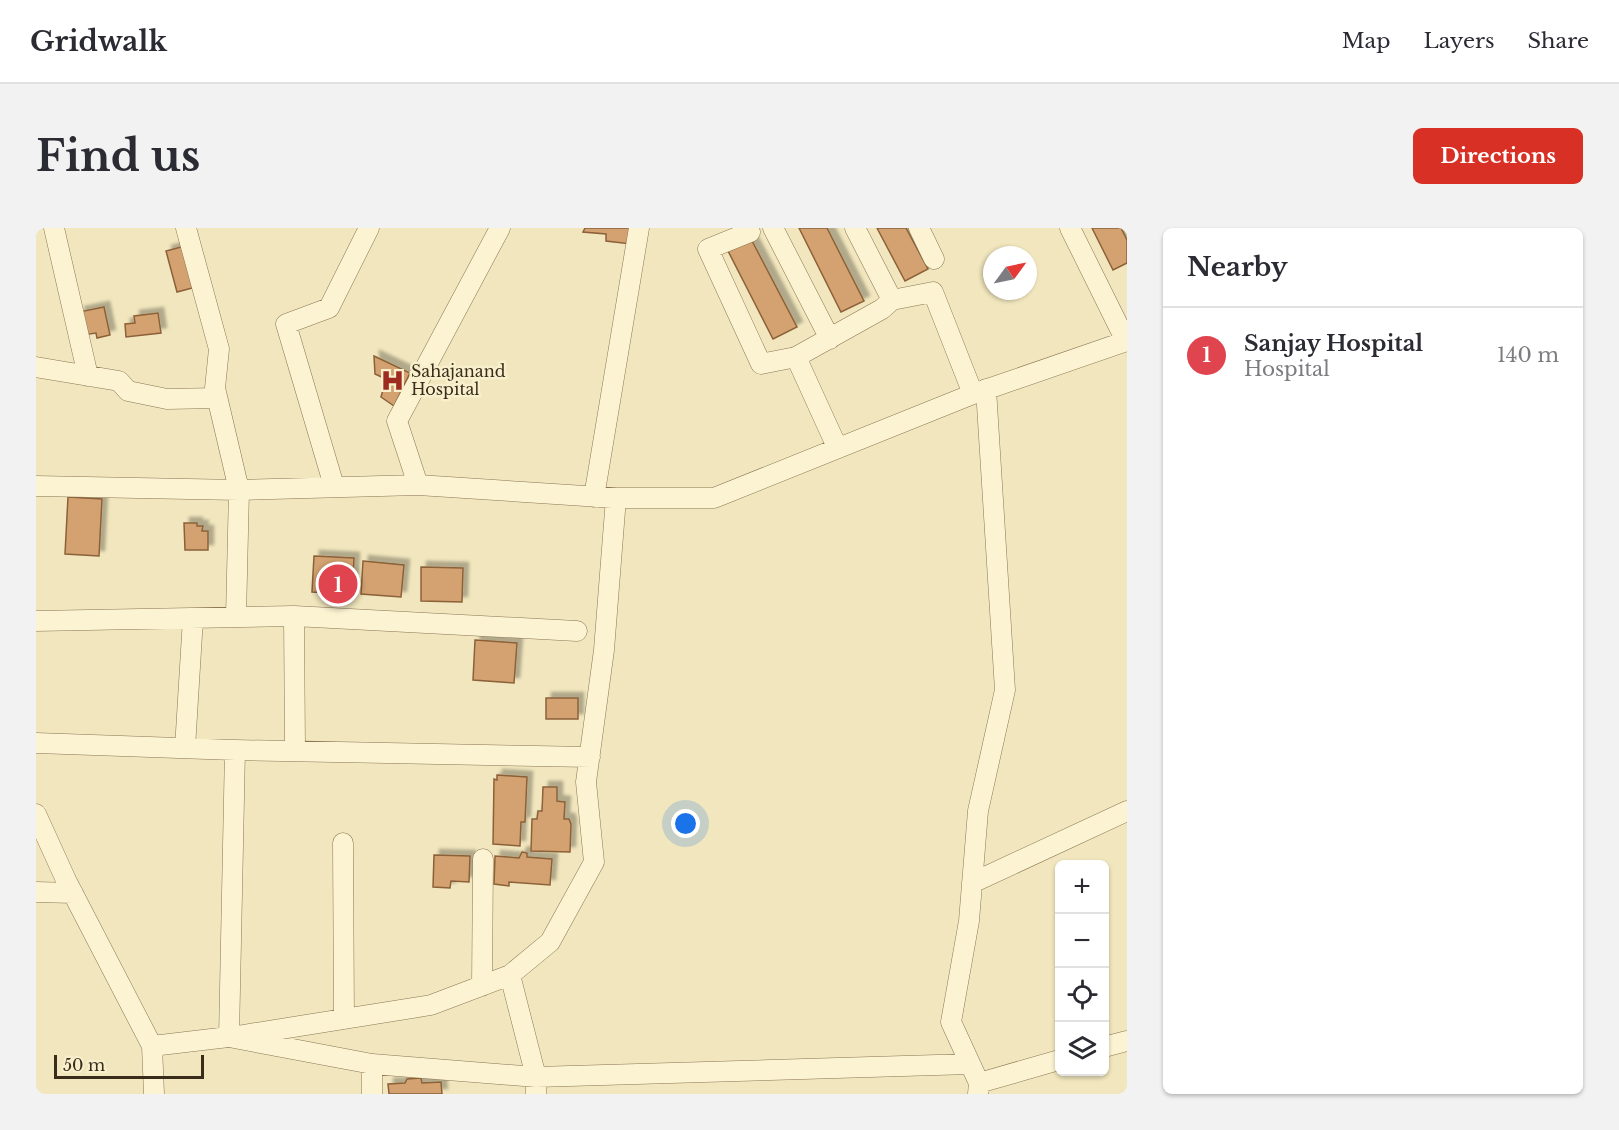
<!DOCTYPE html>
<html lang="en">
<head>
<meta charset="utf-8">
<style>
  :root { --surface:#fff; --page:#f2f2f3; --text:#2b2b33; --muted:#7c7c81; --line:#e1e1e2; --accent:#d93025 }
  body { margin:0; font-family:"Libre Baskerville",serif; background:var(--page); color:var(--text) }
  .controls { position:absolute; right:18px; bottom:18px; display:grid; overflow:hidden; border-radius:9px; box-shadow:0 2px 4px #0004 }
  .controls button { width:54px; height:54px; display:grid; place-items:center; padding:0; border:0; border-bottom:2px solid var(--line); background:var(--surface); color:var(--text); font:30px sans-serif }
  .compass { position:absolute; left:947px; top:18px; width:54px; height:54px; border-radius:50%; background:var(--surface); box-shadow:0 2px 4px #0004; rotate:57deg }
  .scale { position:absolute; left:18px; bottom:15px; width:150px; box-sizing:border-box; padding-left:6px; border:3px solid #392c1b; border-top:0; font-size:16px; line-height:21px; white-space:nowrap; color:#392c1b; -webkit-text-stroke:4px #f8f0cd; paint-order:stroke }
  .you { position:absolute; left:650px; top:596px; width:21px; height:21px; margin:-15px; border:4px solid #fff; border-radius:50%; background:#1a73e8; box-shadow:0 0 0 9px #1a73e833 }
  .badge { display:grid; place-items:center; width:39px; height:39px; border-radius:50%; background:var(--accent); color:#fff; font-size:20px; font-weight:700 }
  .pin { position:absolute; translate:-50% -50%; border:3px solid #fff; box-shadow:0 2px 6px #0006 }
  .list { margin:0; padding:0; list-style:none }
  h2 { display:flex; justify-content:space-between; align-items:center; height:78px; margin:0; padding:0 24px; font-size:26px }
  h2 small { font-size:20px; font-weight:400; color:var(--muted) }
  .list li { display:grid; grid-template-columns:39px 1fr auto; gap:18px; align-items:center; box-sizing:border-box; height:96px; padding:0 24px; border-top:2px solid var(--line) }
  .list b { display:block; font-size:22px; white-space:nowrap }
  .list p { margin:0; font-size:20px; white-space:nowrap; color:var(--muted) }
  .list em { font-size:20px; font-style:normal; color:var(--muted) }
  .icon { flex:none; width:33px; height:33px; fill:none; stroke:currentColor; stroke-width:2; stroke-linecap:round; stroke-linejoin:round }
  .map { position:relative; flex:none; width:1091px; height:866px; overflow:hidden; border-radius:9px }
  header { display:flex; align-items:center; gap:36px; box-sizing:border-box; height:84px; padding:0 30px; background:var(--surface); border-bottom:2px solid var(--line) }
  header strong { font-size:28px }
  nav { display:flex; gap:33px; margin-inline-start:auto; font-size:21px }
  .intro { display:flex; align-items:center; justify-content:space-between; box-sizing:border-box; height:144px; padding:0 36px }
  h1 { margin:0; font-size:42px }
  .button { padding:15px 27px; border-radius:9px; background:var(--accent); color:#fff; font-size:21px; font-weight:700 }
  main { display:flex; gap:36px; padding:0 36px }
  aside { flex:1; background:var(--surface); border-radius:9px; box-shadow:0 2px 4px #0004 }
  .map>svg:first-child { display:block }
  .building { fill:#d3a270; stroke:#8c6139; stroke-width:1.5; filter:url(#shadow) }
  .lines { fill:none; stroke-linecap:round; stroke-linejoin:round }
  .street-casing { stroke:#8b7655; stroke-width:21 }
  .street { stroke:#fbf3d1; stroke-width:20 }
  .labels { text-anchor:middle; stroke-width:5; stroke-linejoin:round; paint-order:stroke }
  .poi-label { font-size:16px; fill:#392c1b; stroke:#f8f0cd; text-anchor:start }
</style>
</head>
<body>
<header>
<strong>Gridwalk</strong>
<nav><a>Map</a><a>Layers</a><a>Share</a></nav>
</header>
<div class="intro"><h1>Find us</h1><a class="button">Directions</a></div>
<main>
<div class="map">
<svg width="1091" height="866" viewBox="0 0 1091 866">
  <defs>
    <filter id="shadow"><feDropShadow dx="5.5" dy="-5.5" stdDeviation="1.5" flood-color="#0004"/></filter>
  </defs>
  <rect width="100%" height="100%" fill="#f1e6bd"/>
  <path class="building" d="M549,0h47l-1,16 -25,-3v-7l-23,-2z
    M763,0h28l37,73 -23,11z
    M841,0h29l22,41 -23,12z
    M1056,0h29l6,12v23l-14,7z
    M714,9l47,90 -24,12 -46,-90z
    M149,18l11,41 -19,5 -11,-41z
    M68,79l6,28 -13,3 -1,-5 -13,2 -4,-23z
    M122,85l3,20 -35,4 -1,-13 10,-1 -1,-7z
    M338,128l36,17 -16,33 -13,-9 5,-18 -11,-5z
    M32,269l34,2 -3,57 -34,-2z
    M148,295h13v3h6l-1,5h6v19h-23z
    M278,328l40,2 -1,21h-6l-1,15 -34,-2z
    M327,333l41,4 -3,32 -40,-3z
    M385,339l42,1 -1,34 -41,-1z
    M439,412l42,3 -3,40 -41,-3z
    M510,470h32v21h-32z
    M461,547l30,2 -2,45h-4l-1,24 -27,-2 1,-65 3,1z
    M507,559h14v14l8,1 -1,17h5l2,5 -1,28 -39,-1 1,-32h5l1,-8h4z
    M486,624l5,1v4l25,2 -2,26 -41,-3v4l-15,-2 1,-28 24,2z
    M398,627l36,1 -1,26 -18,-1 -1,7 -17,-1z
    M385,850l1,5 19,-1 1,12h-53l-1,-10 17,-1 2,-4z"/>
  <g class="lines">
    <defs>
      <path id="street" d="M18,0l34,148
        M150,0l33,121 -4,39 24,102 -3,127
        M712,0l2,4 -42,17 53,115 35,-7 41,90
        M737,0l57,111
        M819,0l37,72 41,-8 40,102
        M883,0l15,31
        M1034,0l56,113
        M760,129l86,-48 10,-9
        M0,139l83,14 9,10 39,8 50,-1
        M382,257l-21,-64 103,-193
        M0,258l203,4 179,-5 198,13h98l259,-104 154,-53
        M298,258l-48,-162 43,-16 40,-80
        M558,269l45,-269
        M258,388l1,135
        M0,393l258,-5 283,15
        M0,515l199,7 355,7
        M149,520l8,-130
        M199,522l-6,287 143,27 164,13 434,-13
        M0,586l30,66 86,166 2,48
        M307,615l1,176
        M936,655l155,-72
        M0,664l37,1
        M474,747l26,102v17
        M446,758l1,-127
        M116,818l85,-10 194,-31 79,-30 40,-33 44,-80 -8,-80 18,-132 12,-152
        M1068,819l23,-6
        M943,855l80,-23
        M336,866v-30
        M942,866l1,-11 -28,-61 18,-101 9,-110 27,-121 -19,-301"/>
    </defs>
    <use href="#street" class="street-casing"/>
    <use href="#street" class="street"/>
  </g>
  <defs>
    <symbol id="hospital-bare" viewBox="-9 -9 18 18"><path d="M-5-5h3v3.5h4V-5h3V5h-3V1.5h-4V5h-3Z" fill="#9e2b20" stroke="#f8f0cd" stroke-width="2.5" paint-order="stroke"/></symbol>
  </defs>
  <g fill-rule="evenodd">
    <use href="#hospital-bare" x="340" y="136" width="33" height="33"/>
  </g>
  <g class="labels">
    <g class="poi-label">
      <text x="375" y="149">Sahajanand<tspan x="375" dy="18">Hospital</tspan></text>
    </g>
  </g>
</svg>
<div class="controls">
<button>+</button>
<button>−</button>
<button><svg class="icon" aria-label="locate" viewBox="0 0 24 24"><circle cx="12" cy="12" r="6"/><path d="M12 2v4M12 18v4M2 12h4M18 12h4"/></svg></button>
<button><svg class="icon" aria-label="layers" viewBox="0 0 24 24"><path d="M12 4l9 5-9 5-9-5zM3 14l9 5 9-5"/></svg></button>
</div>
<svg class="compass" viewBox="-18 -18 36 36"><path d="M0-13l5 13h-10z" fill="#e53935"/><path d="M0 13l5-13h-10z" fill="#7c7c81"/></svg>
<div class="scale">50 m</div>
<div class="you"></div>
<div class="pin badge" style="left:302px;top:356px;background:#e0444e">1</div>
</div>
<aside>
<h2>Nearby<small></small></h2>
<ul class="list">
<li><span class="badge" style="background:#e0444e">1</span><div><b>Sanjay Hospital</b><p>Hospital</p></div><em>140 m</em></li>
</ul>
</aside>
</main>
</body>
</html>
